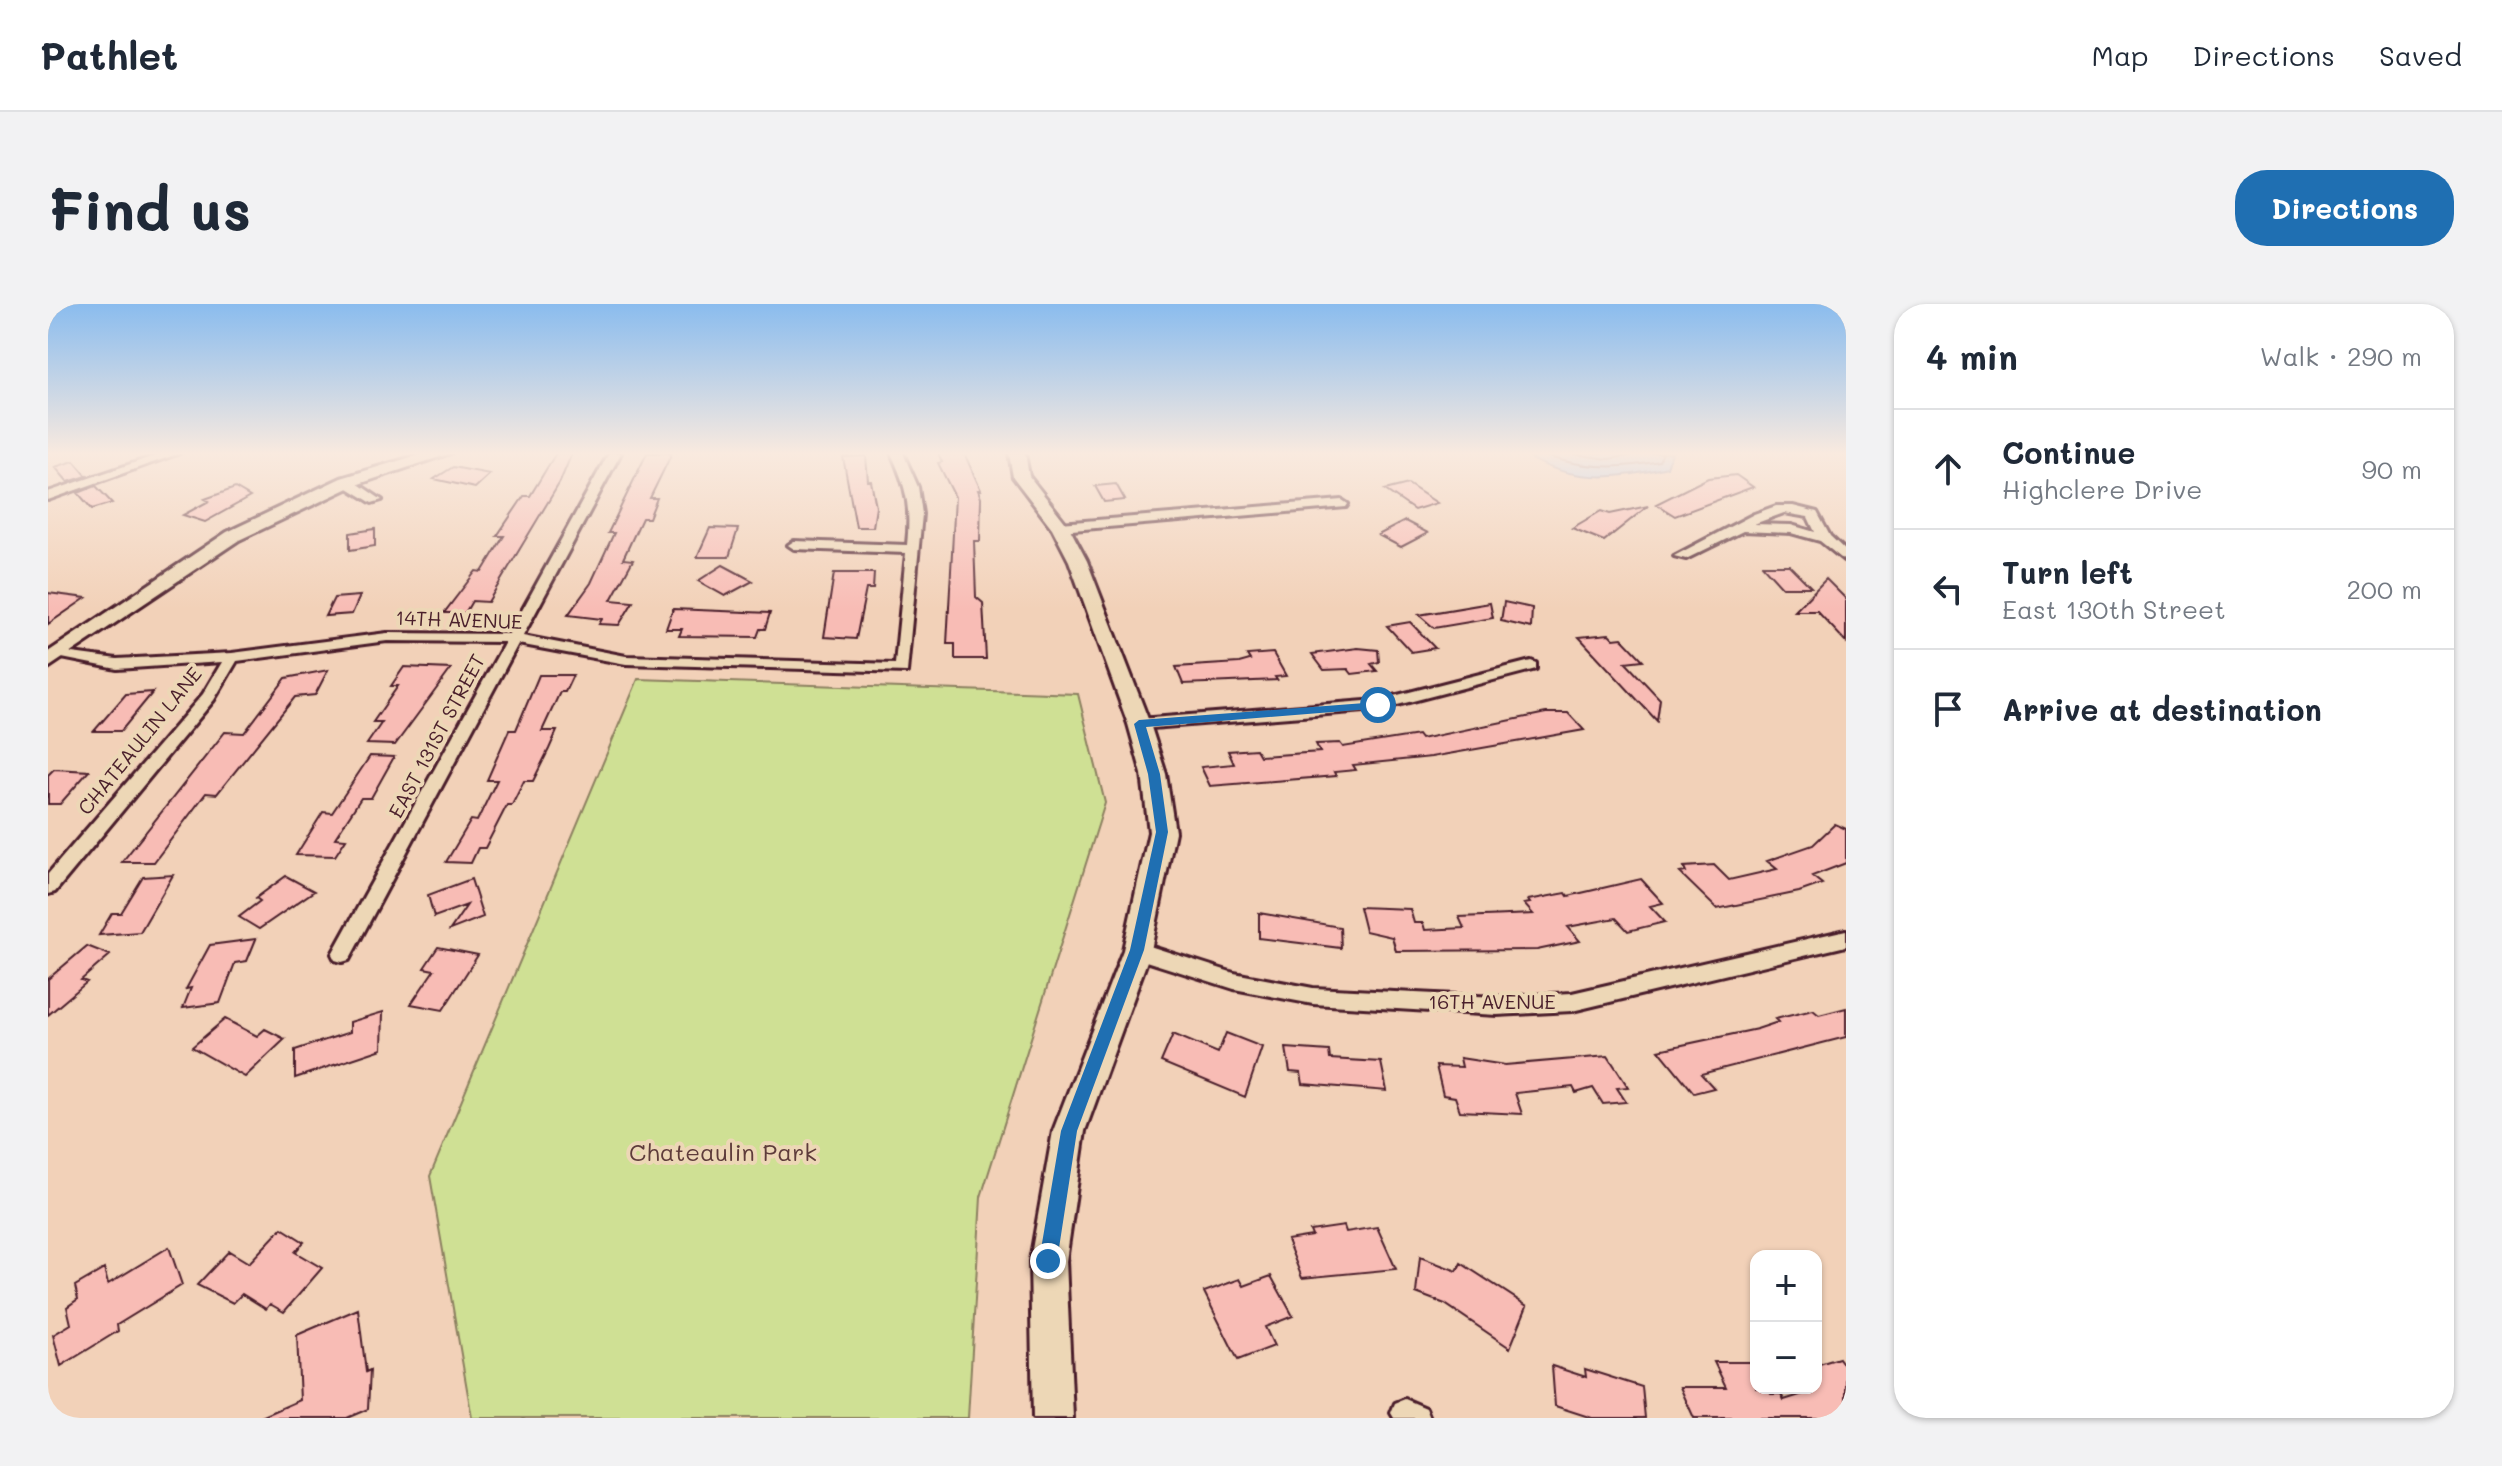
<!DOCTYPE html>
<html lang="en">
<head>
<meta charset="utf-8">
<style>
  :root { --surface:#fff; --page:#f2f2f3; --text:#1f2937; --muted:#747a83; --line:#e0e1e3; --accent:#1f6fb2 }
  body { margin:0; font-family:Mali,sans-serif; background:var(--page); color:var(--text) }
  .controls { position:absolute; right:24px; bottom:24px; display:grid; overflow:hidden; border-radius:16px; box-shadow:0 2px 6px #0004 }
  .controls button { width:72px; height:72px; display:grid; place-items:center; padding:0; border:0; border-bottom:2px solid var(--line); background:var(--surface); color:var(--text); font:40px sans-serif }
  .stop { position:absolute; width:24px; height:24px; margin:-18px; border:6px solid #1f6fb2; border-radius:50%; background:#fff }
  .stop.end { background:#1f6fb2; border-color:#fff; box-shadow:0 2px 8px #0008 }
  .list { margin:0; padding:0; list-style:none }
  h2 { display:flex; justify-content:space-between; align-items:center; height:104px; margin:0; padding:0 32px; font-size:34px }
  h2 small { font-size:26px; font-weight:400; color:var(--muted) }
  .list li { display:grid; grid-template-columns:52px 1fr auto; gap:24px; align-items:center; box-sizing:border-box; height:120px; padding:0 32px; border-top:2px solid var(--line) }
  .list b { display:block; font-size:30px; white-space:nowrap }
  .list p { margin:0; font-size:26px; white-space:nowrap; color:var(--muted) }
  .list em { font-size:26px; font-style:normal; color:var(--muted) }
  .icon { flex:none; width:44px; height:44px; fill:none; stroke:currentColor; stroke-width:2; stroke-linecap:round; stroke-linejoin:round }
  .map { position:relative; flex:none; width:1798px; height:1114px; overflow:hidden; border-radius:32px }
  header { display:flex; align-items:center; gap:48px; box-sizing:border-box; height:112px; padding:0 40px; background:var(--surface); border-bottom:2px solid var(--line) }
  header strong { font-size:38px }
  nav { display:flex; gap:44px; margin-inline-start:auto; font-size:28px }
  .intro { display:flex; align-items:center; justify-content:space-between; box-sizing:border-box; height:192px; padding:0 48px }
  h1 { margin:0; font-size:56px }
  .button { padding:20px 36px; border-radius:32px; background:var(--accent); color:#fff; font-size:28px; font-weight:700 }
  main { display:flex; gap:48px; padding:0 48px }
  aside { flex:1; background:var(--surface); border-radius:32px; box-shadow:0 2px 6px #0004 }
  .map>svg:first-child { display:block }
  .green { fill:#cfe094; stroke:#8c8060; stroke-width:2 }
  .water { fill:#9dc9f7; stroke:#7c85a5; stroke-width:2 }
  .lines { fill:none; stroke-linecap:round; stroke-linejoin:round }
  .shore { stroke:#6b637d; stroke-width:2 }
  .building { fill:#f8bcb5; stroke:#4a1f2b; stroke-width:2 }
  .street-casing { stroke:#4a1f2b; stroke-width:6 }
  .secondary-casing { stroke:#4a1f2b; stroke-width:6 }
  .street { fill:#edd7b6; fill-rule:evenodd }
  .secondary { fill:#edd7b6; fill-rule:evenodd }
  .route { fill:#1f6fb2 }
  .labels { text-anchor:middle; stroke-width:8; stroke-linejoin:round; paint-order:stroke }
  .street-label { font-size:20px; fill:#4a1f2b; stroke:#edd7b6 }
  .near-park-label { font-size:24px; fill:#5e3c3b; stroke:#edd7b6 }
</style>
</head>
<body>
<header>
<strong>Pathlet</strong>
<nav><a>Map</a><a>Directions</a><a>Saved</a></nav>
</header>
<div class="intro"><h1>Find us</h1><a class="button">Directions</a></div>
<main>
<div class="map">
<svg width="1798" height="1114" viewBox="0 0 1798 1114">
  <rect width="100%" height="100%" fill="#f2d1b8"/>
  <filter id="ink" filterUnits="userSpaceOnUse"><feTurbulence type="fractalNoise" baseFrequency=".0125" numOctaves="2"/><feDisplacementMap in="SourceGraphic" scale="16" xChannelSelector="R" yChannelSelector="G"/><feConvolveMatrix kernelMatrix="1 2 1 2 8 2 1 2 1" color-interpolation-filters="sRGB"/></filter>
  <g filter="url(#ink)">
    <path class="green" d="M590,375l440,15 27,109 -124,394 -13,221h-496l-42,-242z"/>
    <path class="water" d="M1474,149h150l-5,14c-50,13 -100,16 -145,-14z"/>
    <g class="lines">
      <path class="shore" d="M1489,149c41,15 79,17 122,8l4,-8
        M1519,149l41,6 41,-6"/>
    </g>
    <path class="building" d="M508,149h16l-12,29 -72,120 -16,-1 -7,12h-21l32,-42 6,1 22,-36h-7l27,-40h6z
      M599,149h25l-22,45h7l-8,20h-7l-19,41 10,1 -22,40 22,2 -14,23 -20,-1 3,-5 -34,-4 23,-32 23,-50h-6z
      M890,149h26l17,37h-3l3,8 -1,43h-6l2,56 7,6 3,56h-31v-15h-8l8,-147 -17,-34 4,-1z
      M818,152l2,25h3l5,26 -3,20h-17l-13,-70z
      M26,157l13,15 -19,6 -13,-15z
      M405,163l37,7 -15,14 -41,-9z
      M1688,171l17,12 -78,29 -19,-12 52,-26z
      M1068,180l9,16 -21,2 -9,-16z
      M1360,180l29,19 -23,7 -29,-20z
      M48,182l16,17 -20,6 -14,-16z
      M187,184l15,9 -45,25 -22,-7 26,-14 -4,-2z
      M1600,202l-44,35 -32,-13 29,-17 9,3z
      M1357,217l23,12 -27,14 -23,-12z
      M662,224l28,1 -9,28h-32z
      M327,225v17l-25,4v-17z
      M675,261l30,16 -28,15 -27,-15z
      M1714,261h27l22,22h-29z
      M786,269h40l-1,16h-7l-10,50 -32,-2z
      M1778,275l20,20v43l-29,-31h-22z
      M0,289l38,5 -38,26z
      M312,292l-8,18 -27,2 9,-18z
      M1456,298l28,6 -1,20 -30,-7z
      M1442,299l3,15 -59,10 -15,-13z
      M625,305l97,4 -5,16h-5l-3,8 -78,-1 3,-7h-16z
      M1362,318l25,26 -24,4 -24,-26z
      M1561,330l5,5 8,-1 21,22 -18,2 35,37 -3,22 -78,-84z
      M1310,344l20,2 1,12 -8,2 6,7 -25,3 -4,-5 -24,1 -12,-16z
      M1225,349l13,23 -11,1 2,3 -94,4 -7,-17 63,-4 11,-3 -3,-5z
      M356,363l47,2 -56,76 -28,-1 15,-22h-9l25,-36h-7z
      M280,366l-13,25 -20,2 -78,97 -11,-1 -52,69h-32l103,-130 19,1 42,-55z
      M491,371h34l-8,17h-5l-18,39h15l-8,18 -16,32h-9l-12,24h-5l-22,43h-7l-7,15 -25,-1 25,-42 6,1 20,-41h-10l22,-50h7z
      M105,388l-32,39h-27l32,-37z
      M1498,409h22l16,17 -153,27 -78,8 3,5 -22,2 2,4 -126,10 -9,-19 33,-3 -6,-13 28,-2 4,7 60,-4 -4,-8 24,-1 3,4 75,-12 3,4z
      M322,452l24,1 -23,41h-10l-26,40 11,1 -11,17 -39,-1 27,-43 9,1z
      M6,465l35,2 -29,33h-12v-29z
      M1787,520l11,5v34l-34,13 10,8 -23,8 -82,17 -37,-36 6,-1 -2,-5 30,-2 15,15 48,-11 -10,-8 46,-16z
      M125,571l-33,57 -41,3 13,-22h9l22,-36z
      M238,572l28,15 -55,38 -20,-12 21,-16 -4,-3z
      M423,575l12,38 -33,13 17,-25 -33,12 -6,-22z
      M1593,575l22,24 -13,3 15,16 -37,9 -12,-13 -48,9 12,14 -43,9 -141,1 -4,-14 -27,-6 -6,-24 51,2 4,14h9l2,7 39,-2 -5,-11 74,-3 -9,-10 6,-1 -2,-3 38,-7 2,3z
      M1211,609l81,14 1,21 -82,-10z
      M208,635l-9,22 -12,2 -15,40 -37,5 8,-20 -5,1 24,-44z
      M39,642l23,9 -29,25 6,2 -39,33v-36z
      M390,643l40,8 -35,55 -32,-6 23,-34 -10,-2z
      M1798,704v29l-145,37 13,14 -20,5 -35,-43 98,-21 21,-7 -3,-3 38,-9 6,5z
      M335,708l-1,37 -87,29v-28l55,-18v-10z
      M177,715l32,17 8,-7 20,10 -40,38 -53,-30z
      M1178,729l36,14 -17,50 -84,-35 12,-28 45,19z
      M1238,744l43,3 1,8 51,3 6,29 -84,-7 -2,-11 -11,-1z
      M1560,752l20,31 -11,1 9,14 -23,2 -10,-16 -17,5 -3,-6 -58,6 7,21 -62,-3 -5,-14 -12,-2 -7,-29 26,1 -2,-9 45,7z
      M1296,922l2,6 31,-5 19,42 -94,9 -15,-38 25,-4 -2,-5z
      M234,924l22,14 -9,10 27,16 -38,44 -14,-8 -4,5 -24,-15 -9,9 -36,-18 32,-34 20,12z
      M121,943l13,38 -65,40 1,6 -57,35 -8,-31 18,-11 -4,-17 11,-8 -3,-13 29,-17 4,15z
      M1372,953l37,14 4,-8 66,43 -17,42 -65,-44 -29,-11z
      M1223,972l22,40 -28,11 9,19 -36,14 -34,-68 36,-13 4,7z
      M310,1005l8,63 4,-2 -2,39 -21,9h-88l41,-18 -3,-65z
      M1791,1054l7,10v50h-152l-14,-31h46l-12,-25h42v26h12l3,6h10l3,6 32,-10v-25z
      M1504,1062l34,11 -1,-8 57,18 3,31h-53l-37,-12z"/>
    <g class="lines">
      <defs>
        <path id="street" d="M115,149h17l-132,47v-8z
          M561,149h12l-98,183 103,20 269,8 11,-111 -112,-4 -6,-4 6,-4 113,4c4,-38 0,-57 -16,-92h12l15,34 4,27 -15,158 -281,-8 -108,-20 -169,316 -7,2 -7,-2 -3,-6 173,-312 -118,-1 -150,20 -23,39 -159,192 -7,2v-20l155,-180 19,-32 -105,7 -60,-12v-6l60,8 115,-6 155,-20 122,1z
          M295,175h8l31,21 -10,3 -29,-18z
          M1294,196l6,4 -2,3 -286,24 -6,-4 6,-4z
          M1728,202h17l24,6 13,24 16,15v11l-26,-21 -29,-8 -48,-2 -57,28 -12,-3 80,-42zM1736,209l24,4 7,15 -24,-7 -37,-1z
          M1483,357l5,2v6l-158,41 -239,19 -8,-5 8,-5 239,-19z
          M1798,626v16l-274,65 -75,4 -184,-11 -79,-15 -104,-33 -3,-6 3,-6 7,-2 97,31 79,15 184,9 75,-4z
          M1357,1095l21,9 4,10h-36l-3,-5 4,-10z"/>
        <path id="secondary" d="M377,149h26l-98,33 -114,54 -191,128v-16l179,-120 114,-54z
          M961,149h16l4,23 40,51 18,34 63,163 16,50 9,58 -24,118 -66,181 -19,130 7,157h-40l-3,-157 23,-130 70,-181 26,-118 -7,-58 -14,-50 -59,-163 -17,-33 -39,-51z"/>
      </defs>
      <use href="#street" class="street-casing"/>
      <use href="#secondary" class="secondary-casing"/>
      <use href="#street" class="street"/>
      <use href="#secondary" class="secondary"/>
    </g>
  </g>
  <linearGradient id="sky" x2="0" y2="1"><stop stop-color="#8abcee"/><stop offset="0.49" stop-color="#f9eadf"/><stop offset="1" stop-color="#f9eadf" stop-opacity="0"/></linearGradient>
  <rect width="1798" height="305" fill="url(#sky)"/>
  <path class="route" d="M1330,398l4,6 -236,19 14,47 8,58 -24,118 -67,181 -20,130 -3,6h-12l-3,-6 22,-130 69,-181 26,-118 -8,-58 -14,-50 5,-4z"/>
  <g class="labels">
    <g class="street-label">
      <text transform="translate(411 316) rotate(2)" y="7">14TH AVENUE</text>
      <text transform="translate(389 432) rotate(-62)" y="7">EAST 131ST STREET</text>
      <text transform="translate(92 437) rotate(-51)" y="7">CHATEAULIN LANE</text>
      <text x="1444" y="705">16TH AVENUE</text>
    </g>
    <g class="near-park-label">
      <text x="675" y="857">Chateaulin Park</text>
    </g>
  </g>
</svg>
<div class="controls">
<button>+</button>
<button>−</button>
</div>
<div class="stop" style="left:1330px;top:401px"></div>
<div class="stop end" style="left:1000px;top:957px"></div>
</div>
<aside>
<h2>4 min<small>Walk · 290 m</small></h2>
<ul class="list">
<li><svg class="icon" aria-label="ahead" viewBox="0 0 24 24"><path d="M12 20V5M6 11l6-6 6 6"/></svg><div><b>Continue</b><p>Highclere Drive</p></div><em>90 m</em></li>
<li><svg class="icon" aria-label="left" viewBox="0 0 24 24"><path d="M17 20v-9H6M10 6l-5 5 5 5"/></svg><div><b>Turn left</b><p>East 130th Street</p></div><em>200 m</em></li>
<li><svg class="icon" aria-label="arrive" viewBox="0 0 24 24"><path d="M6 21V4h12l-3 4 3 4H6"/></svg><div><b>Arrive at destination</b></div></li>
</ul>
</aside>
</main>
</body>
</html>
